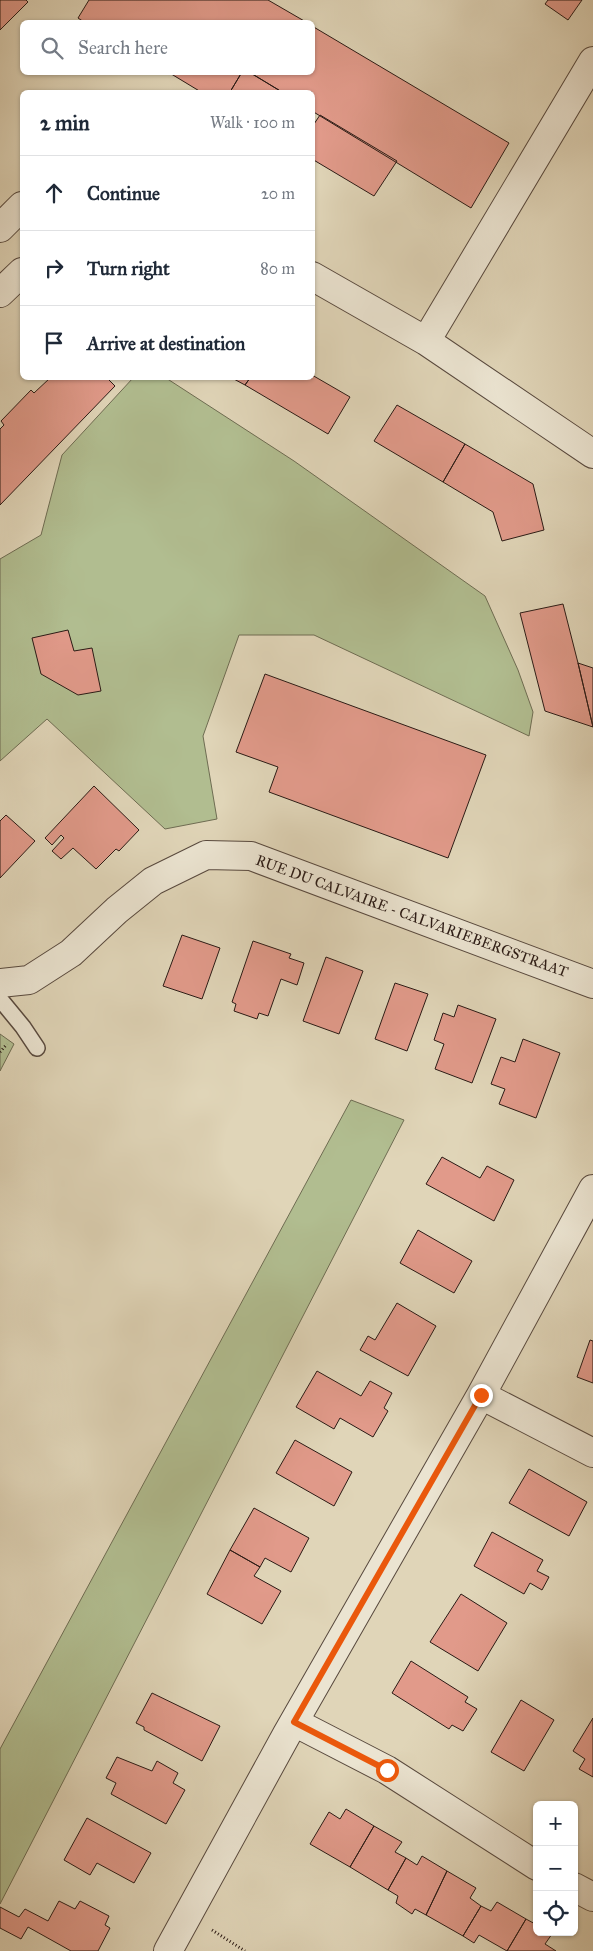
<!DOCTYPE html>
<html lang="en">
<head>
<meta charset="utf-8">
<style>
  :root { --surface:#fff; --page:#f2f2f3; --text:#1f2937; --muted:#747a83; --line:#e0e1e3 }
  body { margin:0; font-family:"IM FELL Great Primer",serif; background:var(--page); color:var(--text) }
  .controls { position:absolute; right:15px; bottom:15px; display:grid; overflow:hidden; border-radius:8px; box-shadow:0 1px 4px #0004 }
  .controls button { width:45px; height:45px; display:grid; place-items:center; padding:0; border:0; border-bottom:1px solid var(--line); background:var(--surface); color:var(--text); font:25px sans-serif }
  .stop { position:absolute; width:15px; height:15px; margin:-11px; border:4px solid #ea580c; border-radius:50%; background:#fff }
  .stop.end { background:#ea580c; border-color:#fff; box-shadow:0 1px 5px #0008 }
  .list { margin:0; padding:0; list-style:none }
  h2 { display:flex; justify-content:space-between; align-items:center; height:65px; margin:0; padding:0 20px; font-size:21px }
  h2 small { font-size:16px; font-weight:400; color:var(--muted) }
  .list li { display:grid; grid-template-columns:32px 1fr auto; gap:15px; align-items:center; box-sizing:border-box; height:75px; padding:0 20px; border-top:1px solid var(--line) }
  .list b { display:block; font-size:19px; white-space:nowrap }
  .list em { font-size:16px; font-style:normal; color:var(--muted) }
  .icon { flex:none; width:28px; height:28px; fill:none; stroke:currentColor; stroke-width:2; stroke-linecap:round; stroke-linejoin:round }
  .map { position:relative; flex:none; width:593px; height:1951px; overflow:hidden }
  .search { position:absolute; background:var(--surface); box-shadow:0 1px 4px #0004; left:20px; top:20px; width:295px; height:55px; display:flex; align-items:center; gap:12px; box-sizing:border-box; padding:0 18px; border-radius:8px; color:var(--muted); font-size:19px }
  .panel { position:absolute; background:var(--surface); box-shadow:0 1px 4px #0004; left:20px; top:90px; width:295px; height:290px; border-radius:8px }
  .map>svg:first-child { display:block }
  .green { fill:#b1bd90; stroke:#6e6c52 }
  .building { fill:#e19a8a; stroke:#2a1a15 }
  .lines { fill:none; stroke-linecap:round; stroke-linejoin:round }
  .lane-casing { stroke:#58493e; stroke-width:18 }
  .street-casing { stroke:#58493e; stroke-width:30 }
  .path { stroke:#2a1a15; stroke-width:3; stroke-dasharray:1 2.5; stroke-linecap:butt }
  .lane { stroke:#ebe4d1; stroke-width:15 }
  .street { stroke:#ebe4d1; stroke-width:28 }
  .route { stroke:#ea580c; stroke-width:6 }
  .labels { text-anchor:middle; stroke-width:4; stroke-linejoin:round; paint-order:stroke }
  .street-label { font-size:15px; fill:#2a1a15; stroke:#ebe4d1 }
</style>
</head>
<body>
<div class="map">
<svg width="593" height="1951" viewBox="0 0 593 1951">
  <rect width="100%" height="100%" fill="#e0d5b8"/>
  <filter id="stains"><feTurbulence type="fractalNoise" baseFrequency=".004" numOctaves="4"/><feColorMatrix values="0 0 0 0 .2 0 0 0 0 .09 0 0 0 0 .02 0 0 0 .5 -.17"/></filter>
  <radialGradient id="worn" r=".72"><stop offset=".6" stop-color="#630" stop-opacity="0"/><stop offset="1" stop-color="#630" stop-opacity=".3"/></radialGradient>
  <path class="green" d="M133,378h33l128,83 191,135 33,74 15,42 -4,24 -215,-101h-75l-36,101 14,83 -52,10 -118,-110 -47,42v-202l41,-24 21,-80z
    M0,1034l14,10 -14,27z
    M351,1100l53,20 -404,784v-155z"/>
  <path class="building" d="M0,0h26l2,2 -28,28z
    M89,0h179l38,22h-222l-6,-4z
    M548,0h34l-14,20 -23,-16z
    M312,26l197,117 -38,65 -159,-97v-19h-30l-33,-20h63z
    M168,72h74l-12,20h-29z
    M242,72h7l33,20h-52z
    M320,115l77,46 -23,35 -62,-37v-32z
    M312,375l38,22 -22,37 -83,-49 5,-7h62z
    M50,378h57l8,8 -115,119v-76l4,-4 -3,-4 30,-31 3,3z
    M232,378h18l-5,7z
    M397,405l68,39 -22,38 -69,-41z
    M465,444l68,40 11,46 -42,11 -9,-29 -50,-30z
    M563,604l15,59 15,64 -48,-16 -25,-98z
    M68,630l6,21 18,-3 9,43 -23,4 -37,-21 -9,-36z
    M578,663l15,5v59z
    M265,674l221,81 -38,103 -179,-66 9,-25 -42,-15z
    M94,786l45,44 -20,21 -3,-2 -20,20 -23,-21 -12,11 -9,-8 12,-13 -3,-3 -9,10 -7,-7z
    M6,815l29,26 -35,37v-57z
    M182,935l38,13 -18,51 -39,-13z
    M253,941l38,13 -2,4 15,5 -7,22 -16,-6 -13,37 -9,-3 -2,6 -23,-8 2,-7 -4,-2z
    M326,957l37,14 -24,63 -36,-13z
    M395,983l33,11 -21,57 -32,-12z
    M458,1005l38,14 -24,64 -37,-14 9,-25 -10,-4 9,-27 11,4z
    M523,1039l37,14 -24,65 -37,-14 6,-15 -14,-5 10,-27 14,5z
    M442,1157l38,21 7,-12 27,14 -20,41 -68,-37z
    M418,1230l54,31 -18,32 -54,-30z
    M397,1303l39,23 -28,50 -48,-26 8,-14 7,4z
    M590,1340l3,1v42l-16,-6z
    M317,1371l44,25 9,-15 22,12 -8,15 4,3 -15,26 -33,-19 -6,11 -38,-22z
    M295,1440l57,32 -18,34 -58,-33z
    M529,1469l58,33 -18,34 -60,-33z
    M254,1508l55,30 -18,34 -26,-14 -5,9 -30,-17z
    M492,1532l51,28 -6,11 12,6 -7,13 -12,-7 -6,11 -50,-28z
    M230,1550l30,17 -6,9 27,15 -19,33 -55,-30z
    M461,1594l46,29 -29,48 -48,-29z
    M411,1661l57,36 -3,5 12,7 -14,22 -11,-6 -3,4 -57,-36z
    M152,1693l68,33 -18,35 -58,-31v-3l-8,-4z
    M521,1700l33,20 -30,51 -33,-19z
    M593,1718v59l-14,-8 6,-10 -12,-8z
    M117,1757l35,14 5,-10 21,12 -5,10 12,7 -19,34 -55,-30 5,-11 -10,-5z
    M346,1809l28,17 -24,41 -40,-23 19,-32 11,7z
    M87,1818l64,35 -17,30 -37,-20 -7,12 -26,-15z
    M374,1826l28,16 -7,10 11,6 -18,32 -38,-23z
    M422,1856l25,15 -21,44 -11,-6 -3,5 -16,-11 2,-7 -10,-6 18,-32 11,7z
    M447,1871l29,17 -6,10 11,8 -18,30 -37,-21z
    M59,1901l16,8 5,-8 29,15 -4,9 5,3 -12,23h-27l-43,-24 -7,12 -21,-11v-21l19,10 6,-8 23,12z
    M497,1902l29,17 -19,32 -28,-16 -5,8 -11,-7 18,-30 10,5z
    M526,1919l11,6v7l15,2 -7,10 11,7h-49z"/>
  <g class="lines">
    <defs>
      <path id="lane" d="M0,999l23,28 14,21"/>
      <path id="street" d="M593,61l-167,280 167,113
        M0,228l22,-22
        M312,276l114,65
        M0,293l22,-21
        M0,983l29,-3 42,-27 46,-43 36,-29 53,-26 45,1 342,128
        M481,1395l112,58
        M294,1722l93,48 150,96
        M574,1887l19,10
        M168,1951l119,-217 194,-339 112,-206"/>
    </defs>
    <use href="#lane" class="lane-casing"/>
    <use href="#street" class="street-casing"/>
    <path class="path" d="M0,1052l7,-8
      M212,1930l33,21"/>
    <use href="#lane" class="lane"/>
    <use href="#street" class="street"/>
  </g>
  <g class="lines">
    <path class="route" d="M387,1770l-93,-48 187,-327"/>
  </g>
  <g class="labels">
    <g class="street-label">
      <text transform="translate(412 916) rotate(20)" y="5">RUE DU CALVAIRE - CALVARIEBERGSTRAAT</text>
    </g>
  </g>
  <rect width="100%" height="100%" filter="url(#stains)"/>
  <rect width="100%" height="100%" fill="url(#worn)"/>
</svg>
<div class="controls">
<button>+</button>
<button>−</button>
<button><svg class="icon" aria-label="locate" viewBox="0 0 24 24"><circle cx="12" cy="12" r="6"/><path d="M12 2v4M12 18v4M2 12h4M18 12h4"/></svg></button>
</div>
<div class="stop" style="left:387px;top:1770px"></div>
<div class="stop end" style="left:481px;top:1395px"></div>
<div class="search"><svg class="icon" aria-label="search" viewBox="0 0 24 24"><circle cx="10" cy="10" r="6"/><path d="M15 15l6 6"/></svg>Search here</div>
<section class="panel">
<h2>2 min<small>Walk · 100 m</small></h2>
<ul class="list">
<li><svg class="icon" aria-label="ahead" viewBox="0 0 24 24"><path d="M12 20V5M6 11l6-6 6 6"/></svg><div><b>Continue</b></div><em>20 m</em></li>
<li><svg class="icon" aria-label="right" viewBox="0 0 24 24"><path d="M7 20v-9h11M14 6l5 5-5 5"/></svg><div><b>Turn right</b></div><em>80 m</em></li>
<li><svg class="icon" aria-label="arrive" viewBox="0 0 24 24"><path d="M6 21V4h12l-3 4 3 4H6"/></svg><div><b>Arrive at destination</b></div></li>
</ul>
</section>
</div>
</body>
</html>
